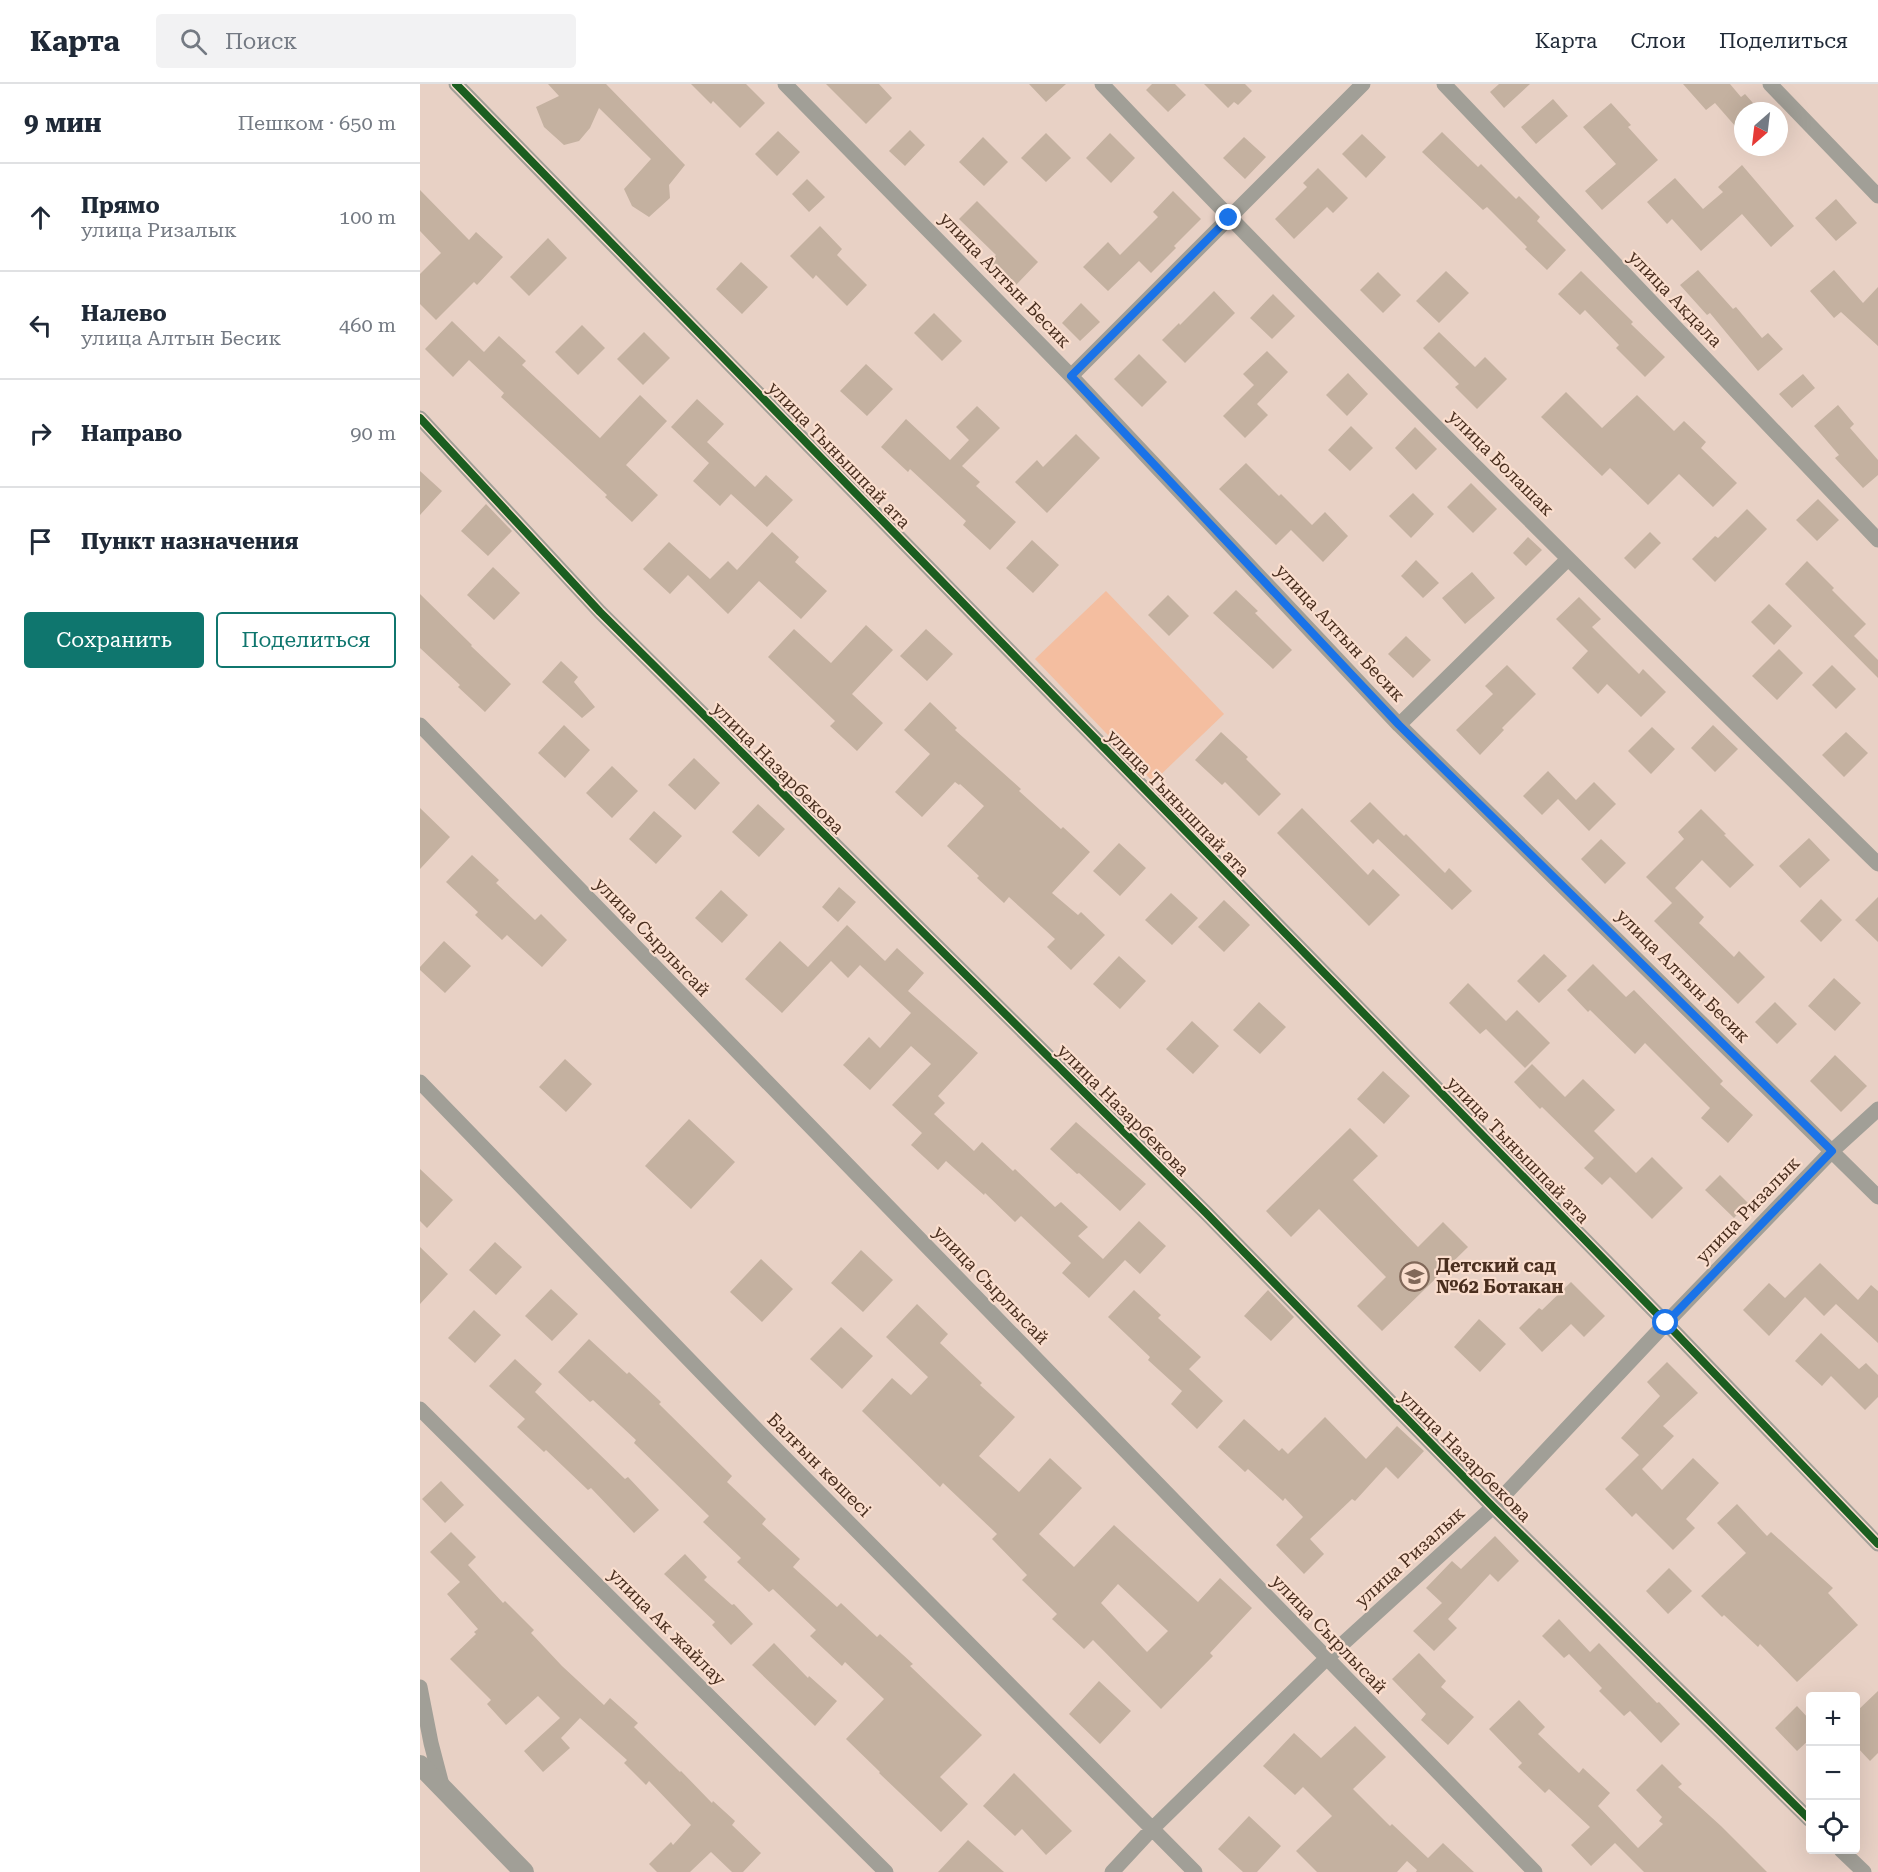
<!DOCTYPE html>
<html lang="ru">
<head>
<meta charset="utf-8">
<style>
  :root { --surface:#fff; --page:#f2f2f3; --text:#1f2937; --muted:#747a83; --line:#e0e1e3; --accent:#0f766e }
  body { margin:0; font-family:"Roboto Serif",serif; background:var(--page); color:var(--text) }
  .controls { position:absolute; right:18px; bottom:18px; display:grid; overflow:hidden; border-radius:6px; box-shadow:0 6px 24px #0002 }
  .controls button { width:54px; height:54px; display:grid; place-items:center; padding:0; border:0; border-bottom:2px solid var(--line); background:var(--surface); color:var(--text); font:30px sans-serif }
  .compass { position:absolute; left:1314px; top:18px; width:54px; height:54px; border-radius:50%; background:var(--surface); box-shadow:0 6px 24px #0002; rotate:208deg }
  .stop { position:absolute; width:18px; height:18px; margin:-14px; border:4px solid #1a73e8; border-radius:50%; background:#fff }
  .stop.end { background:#1a73e8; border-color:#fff; box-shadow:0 2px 6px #0008 }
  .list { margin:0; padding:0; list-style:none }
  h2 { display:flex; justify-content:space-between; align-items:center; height:78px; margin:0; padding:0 24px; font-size:26px }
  h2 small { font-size:20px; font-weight:400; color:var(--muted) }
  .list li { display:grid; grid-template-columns:39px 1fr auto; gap:18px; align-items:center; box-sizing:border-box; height:108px; padding:0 24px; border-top:2px solid var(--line) }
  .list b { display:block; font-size:22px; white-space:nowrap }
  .list p { margin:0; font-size:20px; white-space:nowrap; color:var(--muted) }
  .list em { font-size:20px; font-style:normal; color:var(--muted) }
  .actions { display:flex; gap:12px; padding:18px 24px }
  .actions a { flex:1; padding:14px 0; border:2px solid var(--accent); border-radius:6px; text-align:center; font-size:21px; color:var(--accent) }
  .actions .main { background:var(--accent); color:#fff }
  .icon { flex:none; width:33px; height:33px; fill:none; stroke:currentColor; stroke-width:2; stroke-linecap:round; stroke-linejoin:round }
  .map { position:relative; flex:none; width:1458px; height:1788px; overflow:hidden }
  header { display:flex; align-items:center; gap:36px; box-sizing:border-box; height:84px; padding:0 30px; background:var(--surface); border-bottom:2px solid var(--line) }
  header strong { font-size:28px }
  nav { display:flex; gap:33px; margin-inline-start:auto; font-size:21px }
  .search { width:420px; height:54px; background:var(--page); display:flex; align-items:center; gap:15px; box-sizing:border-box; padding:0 21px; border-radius:6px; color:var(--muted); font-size:22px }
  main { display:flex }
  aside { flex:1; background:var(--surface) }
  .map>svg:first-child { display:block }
  .green { fill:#f4bea0 }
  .building { fill:#c4b1a0; fill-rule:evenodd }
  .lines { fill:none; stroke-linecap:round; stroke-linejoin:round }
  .minor { stroke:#a19f97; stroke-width:15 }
  .tertiary { stroke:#a19f97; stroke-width:20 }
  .cycleway-casing { stroke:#fadece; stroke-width:11 }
  .cycleway { stroke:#1b5e20; stroke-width:8 }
  .route { stroke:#1a73e8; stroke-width:8 }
  .labels { text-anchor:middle; stroke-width:4.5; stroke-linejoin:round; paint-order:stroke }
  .street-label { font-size:18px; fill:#4a2f1f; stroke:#fadece }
  .poi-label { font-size:18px; font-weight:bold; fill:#4a2f1f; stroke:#fadece; text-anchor:start }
</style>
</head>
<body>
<header>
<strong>Карта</strong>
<div class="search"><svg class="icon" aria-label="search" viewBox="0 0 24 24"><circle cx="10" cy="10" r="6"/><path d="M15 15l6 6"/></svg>Поиск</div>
<nav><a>Карта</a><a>Слои</a><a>Поделиться</a></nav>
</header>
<main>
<aside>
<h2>9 мин<small>Пешком · 650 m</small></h2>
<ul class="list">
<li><svg class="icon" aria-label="ahead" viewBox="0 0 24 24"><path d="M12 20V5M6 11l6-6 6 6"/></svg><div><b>Прямо</b><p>улица Ризалык</p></div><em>100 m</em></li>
<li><svg class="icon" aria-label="left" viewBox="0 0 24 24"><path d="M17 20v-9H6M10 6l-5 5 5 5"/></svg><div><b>Налево</b><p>улица Алтын Бесик</p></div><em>460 m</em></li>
<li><svg class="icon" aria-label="right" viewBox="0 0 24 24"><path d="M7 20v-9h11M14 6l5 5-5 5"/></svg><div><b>Направо</b></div><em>90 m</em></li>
<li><svg class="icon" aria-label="arrive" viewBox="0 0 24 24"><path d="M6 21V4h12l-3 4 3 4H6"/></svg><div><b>Пункт назначения</b></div></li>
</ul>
<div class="actions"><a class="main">Сохранить</a><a>Поделиться</a></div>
</aside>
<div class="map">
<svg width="1458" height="1788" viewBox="0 0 1458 1788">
  <rect width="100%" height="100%" fill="#e8d1c5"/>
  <path class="green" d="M686,507l118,123 -71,68 -118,-123z"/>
  <path class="building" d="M128,0h58l79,81 -16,20 1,13 -21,19 -17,-11 -8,-17 27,-30 -52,-51 -9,20 -11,13 -15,4 -20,-18 -8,-20 23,-11z
    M271,0h55l19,19 -25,25 -27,-27 -2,3z
    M406,0h53l13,14 -26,26z
    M609,0h37l-20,18z
    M732,0h23l11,11 -18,17 -22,-22z
    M784,0h41l7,7 -14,14 -4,-3 -6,6z
    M1079,0h31l-26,24 -14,-16z
    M1263,0h47l11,13 4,-3 15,17h-17v24l-28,-32 -9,7z
    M1133,15l15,17 -32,28 -15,-17z
    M1191,19l20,22 -3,2 30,33 -56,50 -17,-19 31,-27 -33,-37z
    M490,46l15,15 -20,21 -16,-15z
    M358,47l22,21 -23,24 -22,-22z
    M1022,48l36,35 3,-3 35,35 3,-3 21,21 -3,4 29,29 -19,20 -22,-21 2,-2 -40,-40 -4,3 -61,-58z
    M626,49l25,25 -25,24 -25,-24z
    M690,49l25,25 -24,25 -25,-25z
    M942,50l24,23 -20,21 -24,-24z
    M563,53l25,25 -24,24 -25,-24z
    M824,53l22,20 -21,22 -22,-21z
    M1322,81l52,61 -23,21 -29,-33 -41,37 -29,-32 -5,5 -20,-22 28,-24 28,31 20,-17 -5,-5z
    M898,84l30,30 -15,15 -6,-6 -33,32 -19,-20 32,-32 -4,-4z
    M387,95l18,18 -16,15 -17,-18z
    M0,106l49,50 7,-8 27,25 -26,28 -3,-3 -38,38 -16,-16v-30l21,-21 -21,-22z
    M753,107l28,28 -27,27 2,2 -25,25 -12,-12 -31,30 -25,-24 25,-25 12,13 38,-38 -5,-5z
    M1416,115l21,24 -21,18 -21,-23z
    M557,117l61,61 -24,25 -25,-25 7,-7 -37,-36z
    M400,142l22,23 -5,6 30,30 -20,21 -31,-31 -3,4 -23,-23z
    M128,154l19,20 -38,38 -19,-19z
    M321,178l27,25 -26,27 -26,-25z
    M1278,186l35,39 3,-2 26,31 6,-5 15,16 -25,22 -48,-58 -3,2 -27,-30z
    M1414,186l29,33 15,-16v59l-37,-34 -7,6 -24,-27z
    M1026,187l23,22 -30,30 -23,-22z
    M1161,187l52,51 -2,2 34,33 -20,20 -29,-29 3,-3 -34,-35 -5,5 -22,-21z
    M958,188l23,23 -18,18 -23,-23z
    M794,207l21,22 -50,50 -23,-23 17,-17 1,2z
    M853,210l22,22 -23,23 -22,-21z
    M661,219l19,19 -20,19 -18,-18z
    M514,229l28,28 -20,20 -28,-28z
    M32,237l32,31 15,-16 27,25 -4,4 78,73 40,-43 27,26 -41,44 32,30 -26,27 -27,-25 2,-2 -106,-98 3,-4 -35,-33 -16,17 -28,-28z
    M162,241l23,23 -27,27 -23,-23z
    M224,248l26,26 -27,27 -26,-26z
    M1019,248l36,35 10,-10 22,22 -30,30 -22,-22 4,-3 -36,-36z
    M847,267l21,21 -31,32 11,11 -23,23 -22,-22 31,-31 -11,-11z
    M719,270l28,28 -25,25 -28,-28z
    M446,280l27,25 -26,27 -27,-25z
    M928,289l20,21 -21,22 -21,-21z
    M1383,290l12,14 -23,20 -13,-14z
    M1146,308l36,36 35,-33 37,36 10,-10 22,21 -5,6 36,35 -24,24 -34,-33 -31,31 -38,-37 -8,8 -61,-59z
    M277,315l27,25 -17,18 48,45 11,-12 27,25 -26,27 -36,-33 -11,12 -27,-25 16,-18 -38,-36z
    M1418,321l16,19 -4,4 28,32v15l-15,13 -28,-30 4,-3 -25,-29z
    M557,322l23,22 -38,38 18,16 -4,4 40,36 -26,28 -27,-25 3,-4 -56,-52 -2,3 -27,-25 25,-28 44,41 19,-20 -13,-13z
    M931,342l22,22 -23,23 -22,-21z
    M995,343l22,22 -21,21 -21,-22z
    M656,350l24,24 -53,55 -32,-31 22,-22 6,7z
    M826,379l33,33 2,-2 31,31 13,-13 23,24 -25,26 -32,-32 -15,15 -57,-56z
    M0,387l22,20 -22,24z
    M1051,399l26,26 -24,24 -26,-26z
    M993,409l21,21 -23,24 -22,-22z
    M1398,415l21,21 -22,21 -21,-21z
    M66,420l26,27 -24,25 -27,-25z
    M1327,425l20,20 -52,53 -23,-23 23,-23 3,2z
    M352,448l27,25 -4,5 32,29 -26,28 -42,-38 -31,33 -40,-39 -18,19 -27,-25 26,-27 41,37 18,-18 9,9z
    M1230,448l11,11 -26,26 -11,-11z
    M1108,453l14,13 -16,16 -13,-13z
    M612,456l27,25 -26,28 -27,-25z
    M996,476l23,23 -16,15 -22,-22z
    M1387,477l27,27 -2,2 34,34 -12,12 24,24v18l-93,-94z
    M73,483l27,26 -26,27 -27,-25z
    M1052,488l23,26 -30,26 -23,-26z
    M816,506l22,21 -3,2 37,37 -19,19 -60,-56z
    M0,510l52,51 -1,1 40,38 -26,28 -27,-25 2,-2 -40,-37z
    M748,511l21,21 -20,20 -21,-21z
    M1159,513l22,22 -9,8 47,47 4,-5 23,23 -25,25 -34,-33 -9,10 -26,-26 16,-17 -32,-32z
    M1349,520l23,22 -18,19 -23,-23z
    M446,541l27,25 -41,44 31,29 -26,28 -27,-25 5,-5 -67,-64 26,-28 37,34z
    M506,545l27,25 -26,27 -27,-25z
    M986,552l25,24 -18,18 -25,-24z
    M1359,565l24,24 -26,27 -25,-24z
    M141,577l17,16 -4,5 21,25 -13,11 -40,-36z
    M1087,581l29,29 -34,34 2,2 -24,25 -24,-25 37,-36 -8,-8z
    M1412,581l24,24 -20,20 -24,-24z
    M510,618l27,26 -2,2 66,59 -2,2 42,38 2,-2 27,25 -38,41 26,22 3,-3 24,23 -34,35 -24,-23 8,-8 -46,-42 -5,6 -27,-25 2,-2 -32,-30 37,-40 -24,-22 -1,1 -4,-3 -33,35 -27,-25 35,-38 -26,-24z
    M144,641l26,25 -25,28 -27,-25z
    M1293,641l25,24 -23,23 -24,-24z
    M1232,643l23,22 -24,25 -23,-23z
    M801,648l27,25 -2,2 35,35 -22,22 -34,-34 -3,3 -27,-25z
    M1426,648l22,21 -24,24 -22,-22z
    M274,674l26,25 -25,27 -27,-25z
    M192,682l26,25 -26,27 -26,-25z
    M1128,687l28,29 18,-18 22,22 -27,27 -31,-32 -16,16 -19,-19z
    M950,718l34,34 2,-2 39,39 4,-5 23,23 -20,19 -74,-71 -5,5 -23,-23z
    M338,720l27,25 -26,28 -27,-25z
    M0,724l30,29 -30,32z
    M882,724l66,67 5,-6 27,26 -31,31 -92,-93z
    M1281,725l25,25 -2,1 30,30 -24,23 -28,-28 -27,28 29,29 -5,6 35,34 5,-6 26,26 -27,27 -84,-83 18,-18 -26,-26 38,-38 -6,-7z
    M234,727l28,25 -26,28 -27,-25z
    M1389,754l21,22 -30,28 -21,-22z
    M1181,755l25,24 -21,21 -24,-25z
    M699,759l27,25 -26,28 -27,-25z
    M52,771l27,25 -3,3 39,37 6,-6 26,26 -25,27 -35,-32 -5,5 -27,-25 3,-3 -32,-30z
    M419,803l17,15 -18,20 -16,-15z
    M301,806l27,25 -26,28 -27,-25z
    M751,809l27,25 -26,27 -27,-25z
    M1458,813v45l-23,-22z
    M1401,815l21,21 -21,22 -21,-21z
    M804,816l26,25 -26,27 -26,-25z
    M427,841l38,36 12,-13 27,25 -16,18 70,62 -40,43 7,7 -11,11 40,37 8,-9 31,29 2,-2 40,38 6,-5 27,25 -10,9 25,23 36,-38 27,25 -26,28 -15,-14 -36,38 -27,-25 9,-10 -50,-47 -6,6 -30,-29 -1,2 -38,-34 -8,9 -27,-25 11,-12 -30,-28 39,-41 -20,-18 -41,44 -27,-25 26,-28 11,11 31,-35 -51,-48 -12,13 -17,-17 -49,52 -37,-34 35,-38 28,26z
    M24,857l27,25 -26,27 -25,-23v-3z
    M1124,870l23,22 -28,27 -22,-22z
    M699,872l27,25 -26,28 -27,-25z
    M1173,880l33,33 8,-7 89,91 -3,3 33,31 -25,28 -27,-25 9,-10 -65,-65 -10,11 -45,-44 -2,2 -21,-22z
    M1414,894l27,25 -26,28 -27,-25z
    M1048,899l38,38 11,-11 33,33 -25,25 -39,-39 -6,5 -31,-31z
    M839,918l27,25 -26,27 -27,-24z
    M1355,918l22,22 -20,20 -22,-22z
    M772,937l27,25 -26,28 -27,-25z
    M1415,971l32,31 -26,26 -31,-31z
    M145,975l27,25 -26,28 -27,-25z
    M1112,980l33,33 18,-18 32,31 -21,21 42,42 16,-16 31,31 -31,31 -42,-42 -8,8 -18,-17 10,-10 -52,-51 -2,2 -26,-27z
    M963,987l27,25 -26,28 -27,-25z
    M269,1035l46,43 -44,47 -46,-43z
    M656,1038l70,62 -26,27 -41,-38 -2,1 -27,-25z
    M930,1044l28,28 -25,24 65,67 25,-25 25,25 -86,84 -25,-25 29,-29 -67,-68 -28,28 -25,-26z
    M0,1085l33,31 -26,28 -7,-7z
    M1300,1091l28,28 -14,15 -29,-28z
    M75,1158l27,25 -26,28 -27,-25z
    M0,1163l28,27 -28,30z
    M441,1166l32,30 -30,32 -32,-29z
    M341,1175l32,30 -31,33 -32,-30z
    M1400,1179l38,37 13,-15 7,6v52l-42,-39 -12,12 -19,-19 -36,39 -26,-26 26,-27 16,15z
    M1151,1198l34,34 -21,21 -13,-13 -29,28 -23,-24 20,-20 3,2z
    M131,1205l27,25 -26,27 -27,-25z
    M714,1206l27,25 -3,3 43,39 -12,12 34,32 -26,28 -26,-25 11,-13 -34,-31 2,-3 -42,-40z
    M848,1206l26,27 -23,24 -27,-25z
    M497,1220l31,30 -8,9 42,40 -2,2 35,32 -36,39 40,36 31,-34 32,30 -43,46 35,33 40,-42 84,77 22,-24 32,30 -42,45 3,3 -52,53 -68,-69 -9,9 -32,-30 5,-5 -35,-34 5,-5 -35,-36 5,-5 -54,-51 -3,4 -78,-76 30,-33 19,17 17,-18 -42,-40zM698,1500l50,47 -21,21 -46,-49z
    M54,1226l27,25 -26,28 -27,-25z
    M1059,1235l27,25 -26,28 -26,-25z
    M421,1243l32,29 -31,33 -32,-30z
    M1401,1249l38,36 7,-6 12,12v22l-13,13 -34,-34 -9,10 -27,-25z
    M169,1255l38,35 2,-2 32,30 -2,2 73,72 -5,6 39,37 -4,5 38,35 -7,8 44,40 4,-4 36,34 3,-3 33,30 -3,2 72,69 -42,42 28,27 -27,28 -62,-59 1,-1 -34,-33 38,-40 -39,-37 -3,4 -32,-30 6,-6 -43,-41 -4,3 -32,-30 4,-4 -38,-36 6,-6 -75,-73 2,-3 -43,-40 -3,2 -32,-30z
    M95,1275l27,25 -7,8 90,87 3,-2 31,33 -25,23 -43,-45 -3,2 -42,-40 -2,2 -27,-25 8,-8 -36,-33z
    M1247,1278l31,31 -35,33 11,10 -32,33 20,21 31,-32 26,25 -33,36 9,9 -22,22 -37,-37 -4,4 -27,-28 34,-34 -18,-17 39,-42 -13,-14z
    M905,1333l41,42 31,-33 27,25 -26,28 -12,-12 -31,34 -3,-2 -42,40 14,15 -20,20 -28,-29 27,-28 -18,-19 -2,3 -35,-32 -3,3 -27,-25 26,-28 35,32 3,-3 6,6z
    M21,1397l23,24 -19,18 -23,-24z
    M1317,1420l30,32 4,-4 62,56 -5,5 30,32 -61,57 -37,-38 -2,3 -34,-32 -2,2 -21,-21 45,-43 -29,-30z
    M31,1448l25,25 -8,8 35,38 2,-2 29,29 -3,3 31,33 42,39 6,-7 28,25 -4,4 46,45 1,-1 31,32 1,-2 22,20 -3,4 29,28 -18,19h-11l-21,-20 -21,20h-33l-8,-8 22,-22 2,3 18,-20 -42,-44 -3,4 -22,-22 3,-3 -47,-42 -19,20 9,10 -27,24 -19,-21 36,-33 -22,-22 -32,29 -19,-21 4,-4 -41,-41 26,-25 -2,-2 4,-3 -31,-35 13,-12 -30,-30z
    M1075,1452l24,25 -21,21 -8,-8 -42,45 9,9 -23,23 -21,-20 29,-28 -16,-15 26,-27 9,8z
    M265,1470l22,23 -3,3 28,25 2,-1 19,20 -22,21 -19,-20 3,-3 -51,-48z
    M1249,1484l23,23 -24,23 -22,-23z
    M1139,1535l31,33 9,-9 58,60 2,-1 21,22 -19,19 -31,-32 -6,5 -25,-25 3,-3 -33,-34 -5,4 -22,-22z
    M354,1559l34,35 1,-2 28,25 -22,25 -63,-61z
    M999,1569l27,28 -5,6 33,30 -26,28 -27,-25 5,-6 -34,-35z
    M679,1597l32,30 -31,33 -31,-30z
    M1458,1607v62l-8,8 -14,-15v-34z
    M1099,1616l26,27 -7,7 41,39 4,-5 27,25 -12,13 40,42 25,-24 -4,-3 3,-4 -26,-27 26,-26 20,20 -4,3 43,39 46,46h-123l-29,-29 -24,23 -20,-21 19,-18 -41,-38 -4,4 -27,-26 4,-4 -33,-34z
    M1377,1622l13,14v19l-13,12 -22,-23z
    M935,1642l31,31 -33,32 37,37 2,-2 36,34 15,-15 31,29h-58l1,-2 -10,-9 -10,11h-80l-21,-21 36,-35 -29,-29 -8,8 -32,-29 31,-33 27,25z
    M594,1689l58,58 -26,24 -24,-26 -7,7 -32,-30z
    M829,1732l32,30 -24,26h-14l-25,-23z
    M548,1756l36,32h-66z"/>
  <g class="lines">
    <path class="minor" d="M36,0l1210,1239 212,221
      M365,0l286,292 328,349 479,472
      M682,0c252,266 515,523 776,780
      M1024,0l434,456
      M1350,0l108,112
      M651,292l292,-292
      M0,334l180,194 606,601 287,294 317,313
      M0,641l1115,1147
      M979,641l169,-166
      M0,998l345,356 430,434
      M0,1325l466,463
      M0,1603l11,56 11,42
      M1421,1766l23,22
      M692,1788l40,-43 174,-170 167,-152 173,-184 166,-172 46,-42"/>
    <path class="tertiary" d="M0,1681l104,107"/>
    <defs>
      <path id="cycleway" d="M36,0l1210,1239 212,221
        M0,334l180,194 606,601 287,294 317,313"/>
    </defs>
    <use href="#cycleway" class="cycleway-casing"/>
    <use href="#cycleway" class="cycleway"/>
  </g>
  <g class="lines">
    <path class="route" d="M809,134l-158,158 328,349 433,426 -166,172"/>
  </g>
  <defs>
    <symbol id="school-ring" viewBox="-11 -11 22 22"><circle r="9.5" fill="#fadece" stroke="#816859" stroke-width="1.5"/><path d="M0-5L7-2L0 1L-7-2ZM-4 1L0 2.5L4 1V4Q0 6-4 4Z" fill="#816859"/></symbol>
  </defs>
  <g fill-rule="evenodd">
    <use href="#school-ring" x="978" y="1176" width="33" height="33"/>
  </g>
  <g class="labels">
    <g class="street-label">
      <text transform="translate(585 196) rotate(46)" y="6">улица Алтын Бесик</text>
      <text transform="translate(1255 215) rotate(46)" y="6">улица Акдала</text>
      <text transform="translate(419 371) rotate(46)" y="6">улица Тынышпай ата</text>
      <text transform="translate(1081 379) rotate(45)" y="6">улица Болашак</text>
      <text transform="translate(920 549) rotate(47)" y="6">улица Алтын Бесик</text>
      <text transform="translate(358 684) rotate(45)" y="6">улица Назарбекова</text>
      <text transform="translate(758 719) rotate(46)" y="6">улица Тынышпай ата</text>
      <text transform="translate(232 853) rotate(46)" y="6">улица Сырлысай</text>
      <text transform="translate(1263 892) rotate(45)" y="6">улица Алтын Бесик</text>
      <text transform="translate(703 1026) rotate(45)" y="6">улица Назарбекова</text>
      <text transform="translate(1098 1066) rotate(46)" y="6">улица Тынышпай ата</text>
      <text transform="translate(1328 1126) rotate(-46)" y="6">улица Ризалык</text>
      <text transform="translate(571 1201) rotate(46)" y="6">улица Сырлысай</text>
      <text transform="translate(1045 1372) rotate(45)" y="6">улица Назарбекова</text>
      <text transform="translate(399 1381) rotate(45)" y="6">Балғын көшесі</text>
      <text transform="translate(990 1473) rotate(-42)" y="6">улица Ризалык</text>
      <text transform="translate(247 1543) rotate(45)" y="6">улица Ак жайлау</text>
      <text transform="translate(909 1550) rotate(46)" y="6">улица Сырлысай</text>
    </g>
    <g class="poi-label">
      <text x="1016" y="1188">Детский сад<tspan x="1016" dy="21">№62 Ботакан</tspan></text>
    </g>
  </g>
</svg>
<div class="controls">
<button>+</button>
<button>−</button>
<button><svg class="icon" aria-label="locate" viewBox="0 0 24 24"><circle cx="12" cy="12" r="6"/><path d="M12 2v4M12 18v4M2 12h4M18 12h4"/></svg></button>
</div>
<svg class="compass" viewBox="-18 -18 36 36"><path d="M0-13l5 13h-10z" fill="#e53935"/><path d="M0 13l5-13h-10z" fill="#747a83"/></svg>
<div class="stop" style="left:1246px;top:1239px"></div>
<div class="stop end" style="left:809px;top:134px"></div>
</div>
</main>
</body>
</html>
